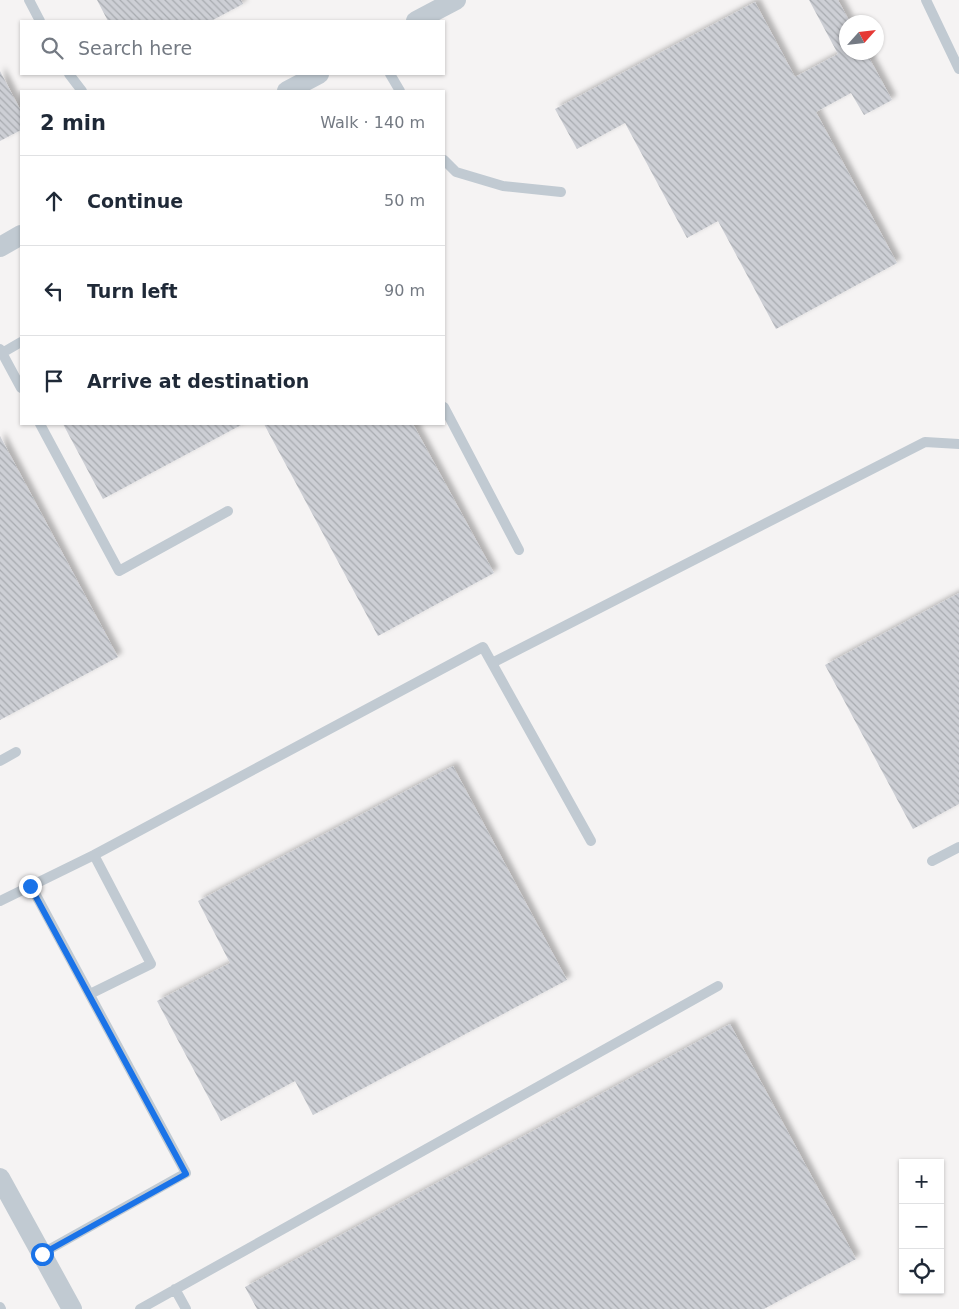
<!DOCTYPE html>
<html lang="en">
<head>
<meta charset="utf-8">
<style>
  :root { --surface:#fff; --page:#f6f6f7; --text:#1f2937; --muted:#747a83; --line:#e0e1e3 }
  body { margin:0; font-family:"DejaVu Sans",sans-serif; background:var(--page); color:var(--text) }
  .controls { position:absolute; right:15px; bottom:15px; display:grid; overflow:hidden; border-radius:0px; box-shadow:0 1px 4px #0004 }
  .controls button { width:45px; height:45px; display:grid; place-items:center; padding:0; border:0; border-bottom:1px solid var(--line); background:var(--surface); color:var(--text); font:25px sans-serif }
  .compass { position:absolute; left:839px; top:15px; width:45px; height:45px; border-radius:50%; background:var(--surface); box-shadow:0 1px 4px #0004; rotate:63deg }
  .stop { position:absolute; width:15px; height:15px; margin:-11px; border:4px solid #1a73e8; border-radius:50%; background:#fff }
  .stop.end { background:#1a73e8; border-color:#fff; box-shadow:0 1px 5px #0008 }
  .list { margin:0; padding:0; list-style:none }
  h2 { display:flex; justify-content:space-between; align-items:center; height:65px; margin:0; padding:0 20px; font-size:21px }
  h2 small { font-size:16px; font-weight:400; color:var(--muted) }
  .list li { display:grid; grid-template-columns:32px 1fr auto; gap:15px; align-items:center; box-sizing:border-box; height:90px; padding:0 20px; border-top:1px solid var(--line) }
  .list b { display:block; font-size:19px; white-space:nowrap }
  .list em { font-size:16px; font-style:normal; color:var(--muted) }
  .icon { flex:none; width:28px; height:28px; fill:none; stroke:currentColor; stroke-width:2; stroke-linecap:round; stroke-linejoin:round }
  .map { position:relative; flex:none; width:959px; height:1309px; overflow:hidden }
  .search { position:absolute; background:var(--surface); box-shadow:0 1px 4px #0004; left:20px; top:20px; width:425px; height:55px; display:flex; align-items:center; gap:12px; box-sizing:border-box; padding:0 18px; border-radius:0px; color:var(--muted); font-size:19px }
  .panel { position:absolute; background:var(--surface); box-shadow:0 1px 4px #0004; left:20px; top:90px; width:425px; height:335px; border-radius:0px }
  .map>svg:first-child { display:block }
  .building { fill:url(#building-back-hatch); filter:url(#shadow) }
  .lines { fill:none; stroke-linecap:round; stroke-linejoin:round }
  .lane { stroke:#c1cad2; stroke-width:10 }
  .street { stroke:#c1cad2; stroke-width:20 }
  .route { stroke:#1a73e8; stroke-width:6 }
</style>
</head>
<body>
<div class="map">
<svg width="959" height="1309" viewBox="0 0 959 1309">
  <defs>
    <pattern id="building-back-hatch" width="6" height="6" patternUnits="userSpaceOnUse" patternTransform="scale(1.25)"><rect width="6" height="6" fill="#cdcfd5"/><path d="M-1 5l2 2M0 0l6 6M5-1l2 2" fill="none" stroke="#a8abb0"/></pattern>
    <filter id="shadow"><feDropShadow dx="4.5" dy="-4.5" stdDeviation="2.5" flood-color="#0004"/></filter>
  </defs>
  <rect width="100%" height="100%" fill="#f5f3f3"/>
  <path class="building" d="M97,0h144l2,4 -32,17h-103z
    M809,0h29l12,22h-4v30h20l26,48 -28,15 -13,-22 -35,19 81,151 -121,66 -58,-108 -31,17 -62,-115 -48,26 -22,-40 200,-107 40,75 43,-23z
    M0,71l21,40v19l-21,11z
    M63,424h180l-140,75z
    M264,424h149l81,149 -116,63z
    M0,436l118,221 -118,63z
    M959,593v211l-46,25 -88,-164z
    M453,766l114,214 -254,135 -18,-34 -74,40 -64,-120 73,-38 -32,-62z
    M730,1024l126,235 -92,50h-507l-12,-22z"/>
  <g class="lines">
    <path class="lane" d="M29,0l11,21
      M926,0l33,69
      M69,74l13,17
      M390,74l10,17
      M444,160l12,12 47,14 58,6
      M0,349l21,39
      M2,353l19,-11
      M444,407l75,143
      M40,424l79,147 109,-60
      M492,663l433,-221 34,2
      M0,761l16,-9
      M932,861l27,-14
      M31,886l155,287 -145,81
      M0,901l94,-46 389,-208 108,194
      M90,994l61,-30 -57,-109
      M175,1289l11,20
      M0,1307l1,2
      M140,1309l578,-323"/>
    <path class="street" d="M416,21l40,-21
      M287,91l32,-17
      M0,247l21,-12
      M0,1178l72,131"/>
  </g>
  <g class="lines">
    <path class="route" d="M30,886l156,288 -144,80"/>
  </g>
</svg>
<div class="controls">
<button>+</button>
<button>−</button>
<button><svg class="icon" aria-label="locate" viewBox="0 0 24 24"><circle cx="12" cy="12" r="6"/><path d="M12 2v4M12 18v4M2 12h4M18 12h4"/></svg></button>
</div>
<svg class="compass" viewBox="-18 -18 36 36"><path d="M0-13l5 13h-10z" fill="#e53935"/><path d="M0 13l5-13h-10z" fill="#747a83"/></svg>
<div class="stop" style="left:42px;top:1254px"></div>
<div class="stop end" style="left:30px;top:886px"></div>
<div class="search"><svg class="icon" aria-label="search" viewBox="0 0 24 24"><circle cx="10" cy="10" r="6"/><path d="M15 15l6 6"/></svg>Search here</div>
<section class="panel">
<h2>2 min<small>Walk · 140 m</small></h2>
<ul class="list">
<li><svg class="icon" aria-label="ahead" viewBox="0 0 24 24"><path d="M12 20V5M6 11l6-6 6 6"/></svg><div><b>Continue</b></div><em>50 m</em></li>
<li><svg class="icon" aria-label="left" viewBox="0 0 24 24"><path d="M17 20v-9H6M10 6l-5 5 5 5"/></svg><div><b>Turn left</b></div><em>90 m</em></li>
<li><svg class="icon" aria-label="arrive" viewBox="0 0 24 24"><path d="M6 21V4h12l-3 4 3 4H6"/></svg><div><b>Arrive at destination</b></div></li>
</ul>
</section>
</div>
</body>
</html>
